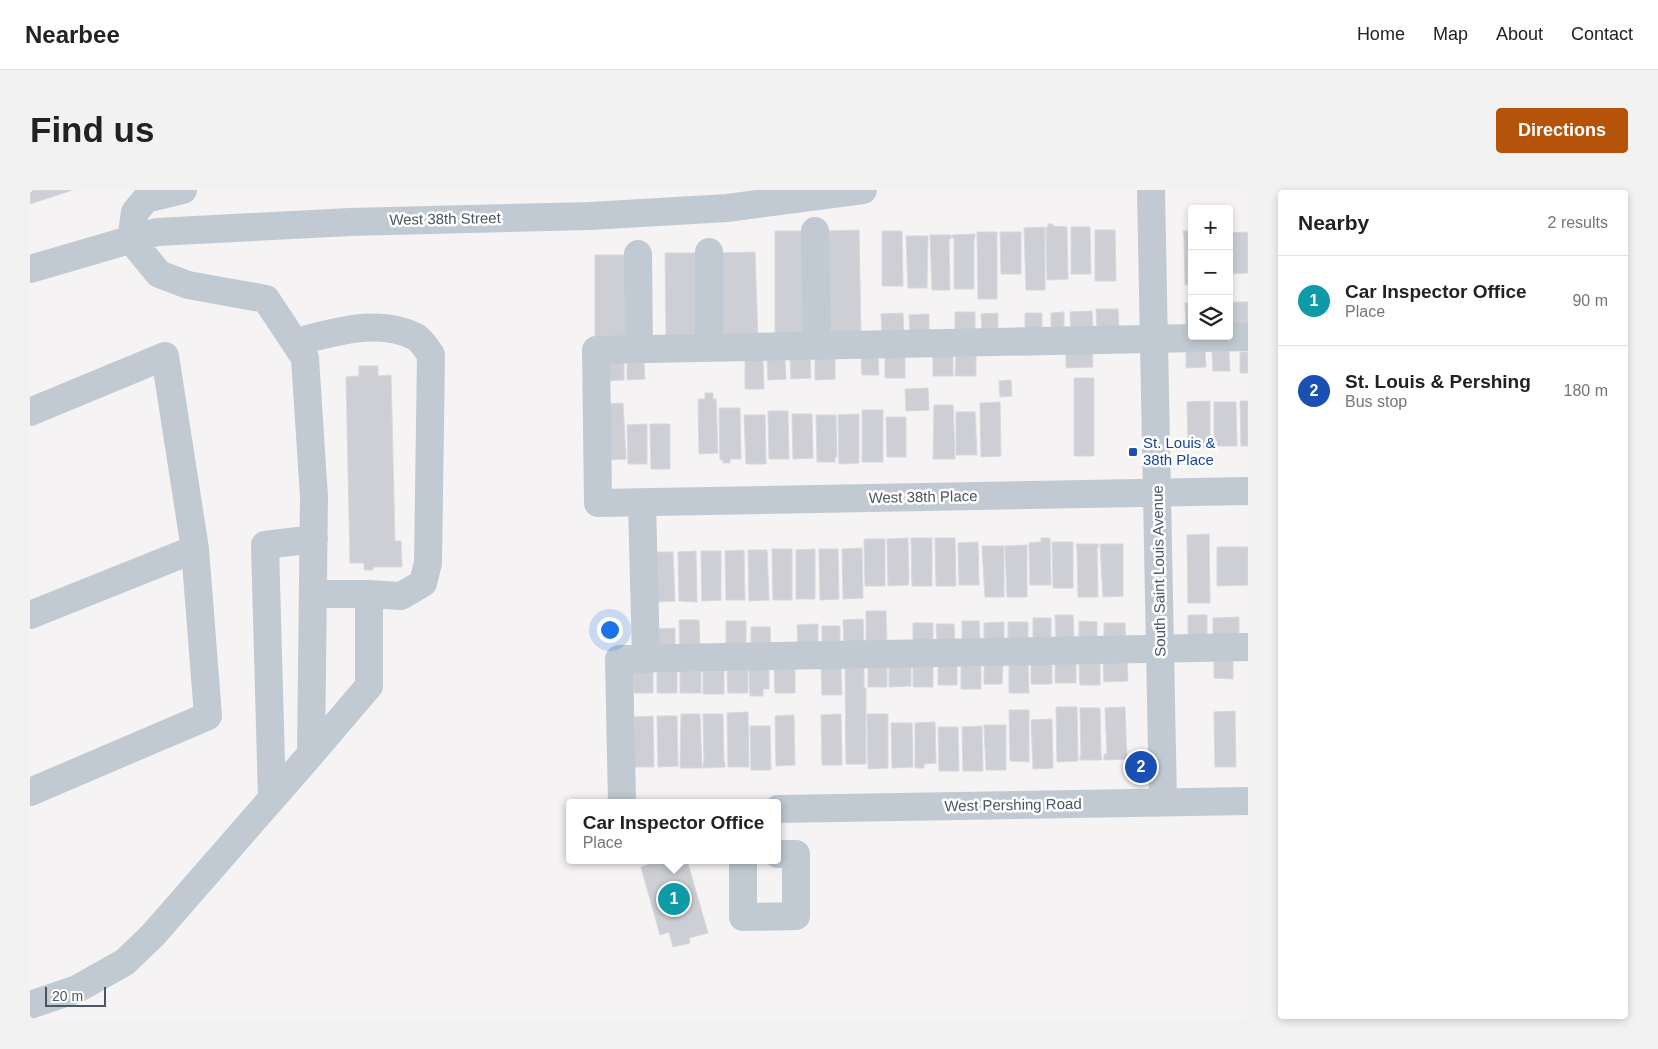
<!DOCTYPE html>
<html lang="en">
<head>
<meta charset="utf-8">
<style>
  :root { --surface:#fff; --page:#f2f2f2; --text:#222; --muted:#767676; --line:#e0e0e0; --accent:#b45309 }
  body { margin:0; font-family:Arial,sans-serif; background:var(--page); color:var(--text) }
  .controls { position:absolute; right:15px; top:15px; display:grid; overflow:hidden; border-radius:5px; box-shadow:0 2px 8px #0003 }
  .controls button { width:45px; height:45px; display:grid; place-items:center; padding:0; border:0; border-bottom:1px solid var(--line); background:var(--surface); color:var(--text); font:25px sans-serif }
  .scale { position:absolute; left:15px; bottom:12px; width:61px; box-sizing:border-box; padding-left:5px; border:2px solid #4a5661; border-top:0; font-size:14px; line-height:18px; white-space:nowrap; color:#4a5661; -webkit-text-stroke:4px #fff; paint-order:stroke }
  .you { position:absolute; left:579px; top:439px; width:18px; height:18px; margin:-12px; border:4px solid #fff; border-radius:50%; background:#1a73e8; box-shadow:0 0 0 8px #1a73e833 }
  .badge { display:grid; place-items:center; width:32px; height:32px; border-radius:50%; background:var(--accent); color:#fff; font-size:16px; font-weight:700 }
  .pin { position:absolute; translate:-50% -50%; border:2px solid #fff; box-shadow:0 1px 5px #0006 }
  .popup { position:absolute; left:536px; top:609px; width:215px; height:65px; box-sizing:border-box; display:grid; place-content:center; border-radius:5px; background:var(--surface); filter:drop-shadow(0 1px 4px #0005); font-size:16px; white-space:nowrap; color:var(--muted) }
  .popup b { font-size:19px; color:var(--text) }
  .popup::after { content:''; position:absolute; left:50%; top:100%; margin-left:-10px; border:10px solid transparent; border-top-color:var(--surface) }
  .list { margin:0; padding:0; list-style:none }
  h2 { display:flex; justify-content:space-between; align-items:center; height:65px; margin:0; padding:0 20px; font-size:21px }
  h2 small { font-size:16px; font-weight:400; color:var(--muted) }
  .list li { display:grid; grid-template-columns:32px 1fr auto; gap:15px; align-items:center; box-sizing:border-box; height:90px; padding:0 20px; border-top:1px solid var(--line) }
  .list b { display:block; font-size:19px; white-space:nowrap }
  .list p { margin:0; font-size:16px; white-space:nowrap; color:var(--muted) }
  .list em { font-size:16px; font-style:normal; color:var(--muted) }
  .icon { flex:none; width:28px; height:28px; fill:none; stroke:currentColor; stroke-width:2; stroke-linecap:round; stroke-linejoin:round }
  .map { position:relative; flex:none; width:1218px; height:829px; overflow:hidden; border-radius:5px }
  header { display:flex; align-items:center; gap:30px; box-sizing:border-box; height:70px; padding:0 25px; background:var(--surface); border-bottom:1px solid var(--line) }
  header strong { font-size:24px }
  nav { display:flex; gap:28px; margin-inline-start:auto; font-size:18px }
  .intro { display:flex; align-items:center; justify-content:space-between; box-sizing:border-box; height:120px; padding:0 30px }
  h1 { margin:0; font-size:35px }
  .button { padding:12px 22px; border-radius:5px; background:var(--accent); color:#fff; font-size:18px; font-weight:700 }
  main { display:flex; gap:30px; padding:0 30px }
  aside { flex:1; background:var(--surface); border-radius:5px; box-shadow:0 2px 8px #0003 }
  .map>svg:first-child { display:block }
  .building { fill:#cdcfd5; stroke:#d7d9de }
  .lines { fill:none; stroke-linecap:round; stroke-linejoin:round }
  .minor { stroke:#c1cad2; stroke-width:28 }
  .transit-dot { fill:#1a4fb4; stroke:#fff; stroke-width:2 }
  .labels { text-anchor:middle; stroke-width:5; stroke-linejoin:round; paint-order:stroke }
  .street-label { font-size:15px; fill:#4a5661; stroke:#fff }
  .transit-label { font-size:15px; fill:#164399; stroke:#fff; text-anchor:start }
</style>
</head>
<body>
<header>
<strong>Nearbee</strong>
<nav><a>Home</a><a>Map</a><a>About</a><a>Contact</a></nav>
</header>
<div class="intro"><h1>Find us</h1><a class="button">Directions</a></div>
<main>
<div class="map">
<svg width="1218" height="829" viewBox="0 0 1218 829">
  <rect width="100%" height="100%" fill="#f5f3f3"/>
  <path class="building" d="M0,0h43l-43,14z
    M1018,34h5v2l14,1 1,52 -21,1 -1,-53h2z
    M1015,37v63h-19l-2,-62z
    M1041,37h19l1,47h-20z
    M829,40l2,107 -37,1 -1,-107z
    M1065,40h20l1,51h-21z
    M745,41h34l1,107h-35z
    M852,41h20l1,55h-21z
    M1153,41h9v53l-7,1 -1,-48z
    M947,42h20v67h-19z
    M970,42h21v42h-20z
    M1218,42v41l-17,1 -2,-41z
    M945,44v4h-1v51h-20v-51h-2v-3z
    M900,45h21v4h-2l1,51h-18z
    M876,46h22l-1,52h-19z
    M725,62l3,86 -38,1 -1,-86z
    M635,63h34l2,87 -35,-1z
    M565,65h34l1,85h-35z
    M1158,104h4v32l-6,1 -1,-24h4z
    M1202,112h16v29h-15z
    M1066,119h22l1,20 -22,1z
    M1062,121l1,21 -22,1 -1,-21z
    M925,122h20v24h-20z
    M1034,122v21l-13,-1v-19z
    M873,123l1,25h-22l-1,-24z
    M968,123v19l-16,1 -1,-19z
    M995,123h17v22h-17z
    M899,124v20h-19l-1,-19z
    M1036,159h26l1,18 -27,1z
    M1156,160h19l1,17 -20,1z
    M1199,161l1,20h-17l-1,-19z
    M1210,162h8v21h-8z
    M926,163h20v23h-21z
    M903,164h20v22h-20z
    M848,165l1,20h-17l-1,-19z
    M785,166h20v23l-20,1z
    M855,166h20v22h-20z
    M715,168h18l1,31h-19z
    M755,168l1,21 -18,1 -1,-21z
    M780,168l1,20 -20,1 -1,-20z
    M594,170v20l-19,1v-20z
    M597,171h17l1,18 -18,1z
    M329,176h19v10l13,-1 4,166h6l1,26h-29v3h-9v-7h-14l-4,-186 13,-1z
    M1044,188h20v78h-20z
    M981,190l1,16 -12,1 -1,-16z
    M898,198l1,22 -23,1 -1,-22z
    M675,203h8v6h3l2,54 -19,1 -1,-55h7z
    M1180,211v47l-22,-1 -1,-45z
    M1210,211h8v45h-7z
    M970,212l1,54 -20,1 -1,-54z
    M1184,212h22l1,44h-23z
    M593,213l3,56 -22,1 1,-56z
    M904,215h19l2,54h-22z
    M689,218h21l1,51h-11v4h-7v-3h-3z
    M832,220h21v52h-21z
    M738,221h20l1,48h-20z
    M926,222h19l2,43h-21z
    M762,224h20l1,44 -20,1z
    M829,224v49l-20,1 -1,-49z
    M714,225h21l1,49h-20z
    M786,225h20l1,42h-2v5h-18z
    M856,227h20v40h-19z
    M617,234v40h-19l-1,-39z
    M620,234h20v45h-19z
    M1179,344l1,69h-22l-1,-68z
    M878,348l1,42 -1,5 -20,1 -1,-47z
    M881,348h21v48h-20z
    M905,348h20l1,48h-20z
    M1011,348h9l1,47h-21l-1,-42 12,-1z
    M834,349h21v47h-20z
    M948,352l1,43h-20l-1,-42z
    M1022,352h21v46h-20z
    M1046,354h22v4h-1l1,49h-20l-1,-47z
    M1070,354h23v52l-20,1z
    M997,355v52h-20l-2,-51z
    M952,356h22v51h-19z
    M1187,357h31v38l-31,1z
    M832,358l1,50 -20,1 -1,-50z
    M742,359h20v51h-19z
    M785,359v50h-19v-49z
    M789,359h19l1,50 -19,1z
    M714,360l1,50h-19l-1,-49z
    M718,360h19l2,50 -20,1z
    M666,361l1,51 -18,-1 -1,-49z
    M671,361h20v49l-19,1z
    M625,362h18l2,49 -19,1z
    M836,421h20l1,34h-21z
    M1025,425h18l1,23h-18z
    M1158,425h19v21h-19z
    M1209,427v20h-26v-19z
    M1003,428h18v21h-18z
    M833,429l1,29h-20l-1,-28z
    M649,430h20l1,30h-20z
    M696,431h20v27h-20z
    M932,431h17l1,22h-18z
    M1049,431l18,1v21h-18z
    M974,432v22h-20v-21z
    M978,432h20v22h-20z
    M883,433h20v20l-20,1z
    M1074,433h21l1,19 -22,1z
    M788,434v24l-20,1 -1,-24z
    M906,434h18l1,20h-18z
    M792,436h18v22h-18z
    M721,437h19l1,22 -20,1z
    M645,438v23h-18v-22z
    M1184,468h19v21l-19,-1z
    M1070,471v24h-20l-1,-23z
    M1097,471l1,20 -24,1 -1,-20z
    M1025,472h21v21h-21z
    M1001,473h21v21h-21z
    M908,474h19v21h-19z
    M954,474h19l-1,20h-18z
    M998,474l1,29h-20v-28z
    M744,475h21v28h-20z
    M881,475v21l-22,1v-21z
    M903,475v22h-20v-21z
    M838,476h19v21h-19z
    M931,476h20v23h-20z
    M811,477l1,28h-20l-1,-27z
    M815,477h19v21h2v76h-20z
    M719,478h20v21h-6v7h-13z
    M647,480v23h-20v-22z
    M718,480v23h-20l-1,-22z
    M603,481h20v22h-19z
    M650,481h21v22h-21z
    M673,481h21v23h-21z
    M1026,517h21l1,54 -21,1z
    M1095,517l2,52 -23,1v-6h3l-2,-46z
    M1050,518h20l1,47 1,5h-22v-5h1z
    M979,520h20v52l-19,-1z
    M1205,521l1,56h-21l-1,-55z
    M718,522l1,55h-21l-1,-54z
    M651,524h19l2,54h-22z
    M673,524h20l1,48h1v5l-22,1v-6h1z
    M811,524l1,51h-20l-1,-50z
    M837,524h21v54l-20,1z
    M764,525l1,50 -19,1 -1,-50z
    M623,526l1,51h-20v-50z
    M627,526h20l1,50 -20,1z
    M1022,529l1,49 -20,1 -2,-49z
    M905,532l1,41 -12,1v4h-9v-45z
    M861,533h21l1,44 -21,1z
    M954,535h22v45h-20z
    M720,536h20l1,44h-20z
    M952,536l1,45h-20l-1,-44z
    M908,537h20l1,44h-20z
    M631,670h26l21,73 -19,5 1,5 -17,4 -4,-15 -9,3 -19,-68z"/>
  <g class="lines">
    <path class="minor" d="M1121,0l12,612
      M785,41l2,114
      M679,62v96
      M608,64l1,95
      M0,79l127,-37 193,-10 240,-6 137,-8 136,-18
      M1218,147l-652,13 2,153 650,-12
      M265,152c38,-9 84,-25 121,-5 6,4 11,12 15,18l-3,208 -5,20 -22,13 -32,-2
      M0,222l135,-56 30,193
      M612,313l4,156
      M0,425l165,-66 13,167 -178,76
      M281,564l58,-68v-92h-56
      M242,609l-7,-254 49,-6
      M592,613l-3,-144 629,-12
      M748,619l470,-8
      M713,670v57l53,-1v-62h-18
      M0,815l47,-16 48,-27 28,-27 158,-181 3,-257 -9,-139 -39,-59 -78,-14 -29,-11 -28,-34 4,-28 11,-13 37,-9"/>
  </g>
  <rect class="transit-dot" x="1098" y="257" width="10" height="10" rx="2.5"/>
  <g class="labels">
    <g class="street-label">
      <text transform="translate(415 29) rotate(-1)" y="5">West 38th Street</text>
      <text transform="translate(893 307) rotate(-1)" y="5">West 38th Place</text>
      <text transform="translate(1129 381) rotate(-91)" y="5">South Saint Louis Avenue</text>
      <text transform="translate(983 615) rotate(-1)" y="5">West Pershing Road</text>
    </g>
    <g class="transit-label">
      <text x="1113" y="258">St. Louis &amp;<tspan x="1113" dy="17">38th Place</tspan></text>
    </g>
  </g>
</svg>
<div class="controls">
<button>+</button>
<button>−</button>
<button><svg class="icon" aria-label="layers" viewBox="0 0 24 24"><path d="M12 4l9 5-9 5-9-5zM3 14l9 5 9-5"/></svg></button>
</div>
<div class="scale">20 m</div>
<div class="you"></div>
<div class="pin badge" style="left:644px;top:709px;background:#0f9aa8">1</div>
<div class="popup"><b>Car Inspector Office</b>Place</div>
<div class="pin badge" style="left:1111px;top:577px;background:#1a4fb4">2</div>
</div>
<aside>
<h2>Nearby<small>2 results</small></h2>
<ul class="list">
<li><span class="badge" style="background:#0f9aa8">1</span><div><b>Car Inspector Office</b><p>Place</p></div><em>90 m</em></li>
<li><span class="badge" style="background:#1a4fb4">2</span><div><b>St. Louis &amp; Pershing</b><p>Bus stop</p></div><em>180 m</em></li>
</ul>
</aside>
</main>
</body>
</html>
